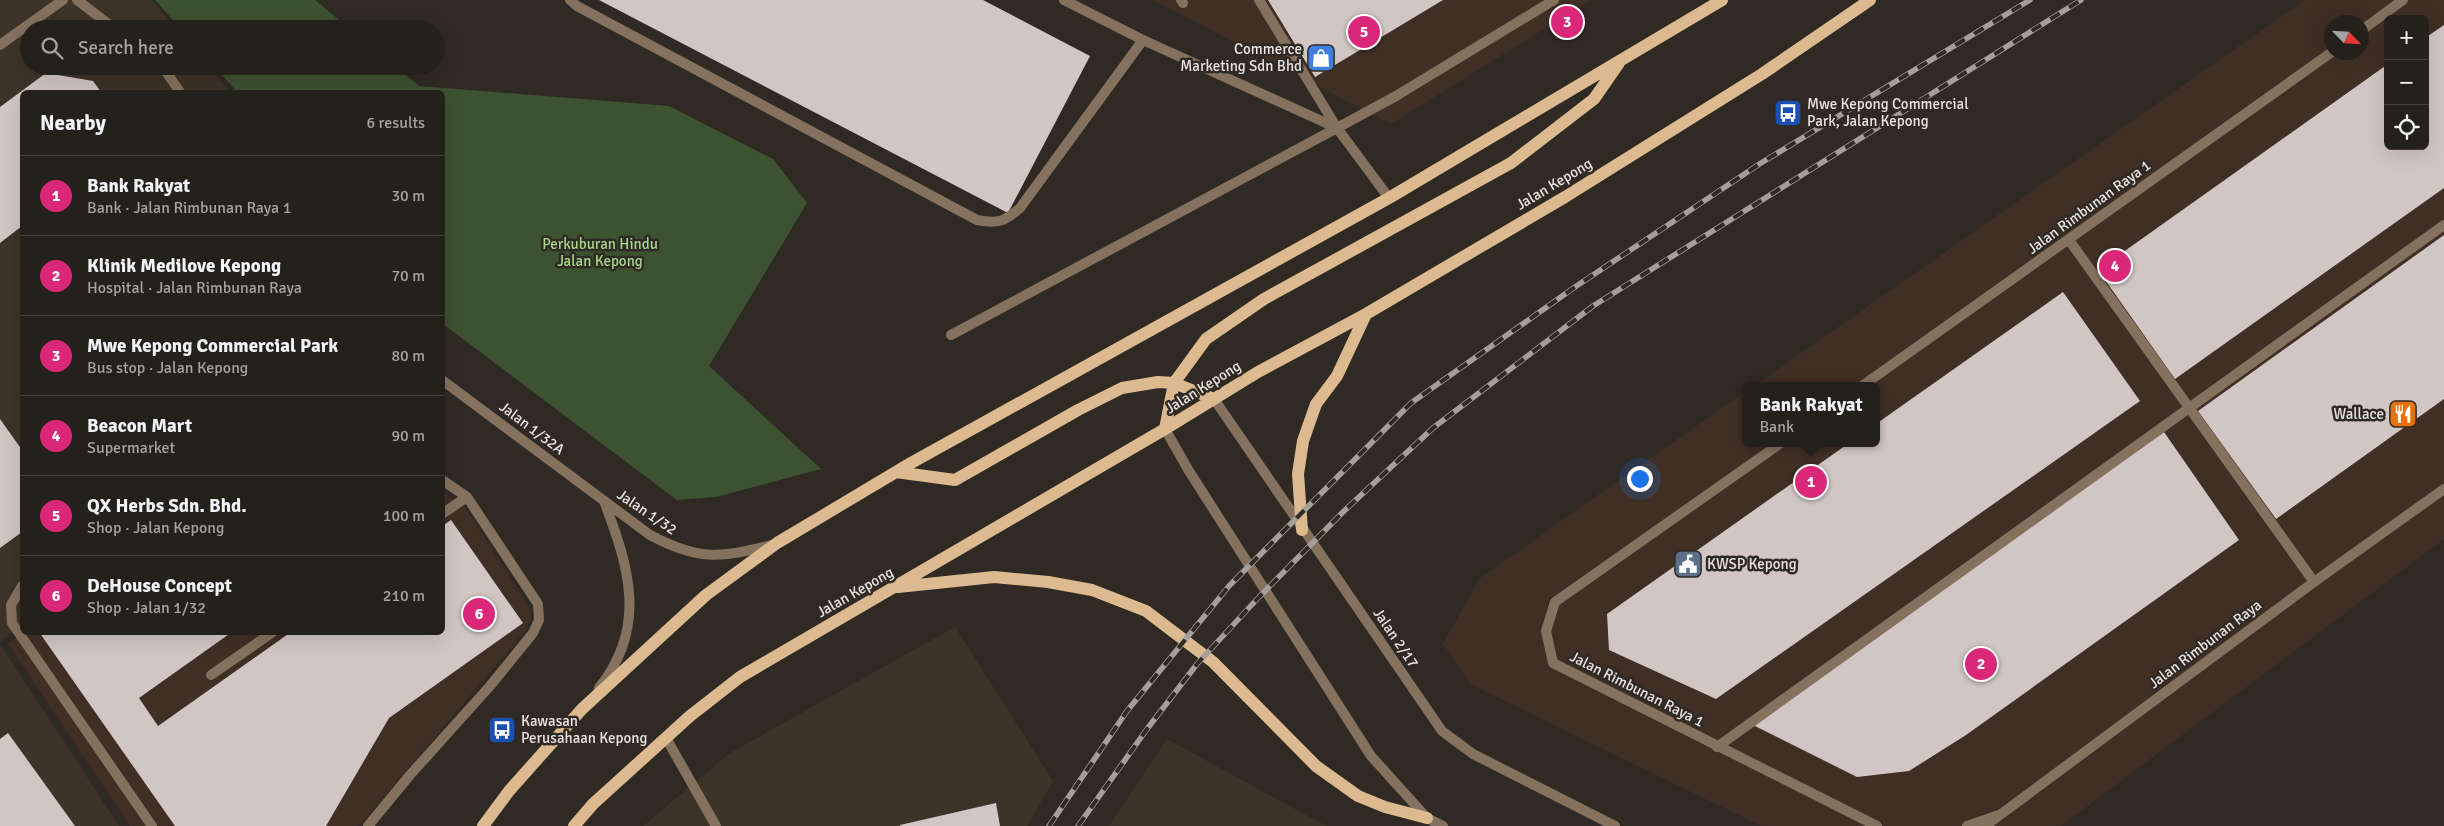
<!DOCTYPE html>
<html lang="en">
<head>
<meta charset="utf-8">
<style>
  :root { --surface:#24201c; --page:#302d29; --text:#f1f3f6; --muted:#a3a3a3; --line:#413e3b; --accent:#db2777 }
  body { margin:0; font-family:Signika,sans-serif; background:var(--page); color:var(--text) }
  .controls { position:absolute; right:15px; top:15px; display:grid; overflow:hidden; border-radius:8px; box-shadow:0 5px 20px #0002 }
  .controls button { width:45px; height:45px; display:grid; place-items:center; padding:0; border:0; border-bottom:1px solid var(--line); background:var(--surface); color:var(--text); font:25px sans-serif }
  .compass { position:absolute; left:2324px; top:15px; width:45px; height:45px; border-radius:50%; background:var(--surface); box-shadow:0 5px 20px #0002; rotate:115deg }
  .you { position:absolute; left:1639px; top:478px; width:18px; height:18px; margin:-12px; border:4px solid #fff; border-radius:50%; background:#1a73e8; box-shadow:0 0 0 8px #1a73e833 }
  .badge { display:grid; place-items:center; width:32px; height:32px; border-radius:50%; background:var(--accent); color:#fff; font-size:16px; font-weight:700 }
  .pin { position:absolute; translate:-50% -50%; border:2px solid #fff; box-shadow:0 1px 5px #0006 }
  .popup { position:absolute; left:1742px; top:382px; width:138px; height:65px; box-sizing:border-box; display:grid; place-content:center; border-radius:8px; background:var(--surface); filter:drop-shadow(0 1px 4px #0005); font-size:16px; white-space:nowrap; color:var(--muted) }
  .popup b { font-size:19px; color:var(--text) }
  .popup::after { content:''; position:absolute; left:50%; top:100%; margin-left:-10px; border:10px solid transparent; border-top-color:var(--surface) }
  .list { margin:0; padding:0; list-style:none }
  h2 { display:flex; justify-content:space-between; align-items:center; height:65px; margin:0; padding:0 20px; font-size:21px }
  h2 small { font-size:16px; font-weight:400; color:var(--muted) }
  .list li { display:grid; grid-template-columns:32px 1fr auto; gap:15px; align-items:center; box-sizing:border-box; height:80px; padding:0 20px; border-top:1px solid var(--line) }
  .list b { display:block; font-size:19px; white-space:nowrap }
  .list p { margin:0; font-size:16px; white-space:nowrap; color:var(--muted) }
  .list em { font-size:16px; font-style:normal; color:var(--muted) }
  .icon { flex:none; width:28px; height:28px; fill:none; stroke:currentColor; stroke-width:2; stroke-linecap:round; stroke-linejoin:round }
  .map { position:relative; flex:none; width:2444px; height:826px; overflow:hidden }
  .search { position:absolute; background:var(--surface); box-shadow:0 5px 20px #0002; left:20px; top:20px; width:425px; height:55px; display:flex; align-items:center; gap:12px; box-sizing:border-box; padding:0 18px; border-radius:28px; color:var(--muted); font-size:19px }
  .panel { position:absolute; background:var(--surface); box-shadow:0 5px 20px #0002; left:20px; top:90px; width:425px; height:545px; border-radius:8px }
  .map>svg:first-child { display:block }
  .commercial { fill:#402f25; fill-rule:evenodd }
  .built { fill:#3e3329 }
  .green { fill:#3d5231 }
  .building { fill:#d1c6c4 }
  .lines { fill:none; stroke-linecap:round; stroke-linejoin:round }
  .service { stroke:#84725e; stroke-width:10 }
  .minor { stroke:#84725e; stroke-width:10 }
  .tertiary { stroke:#84725e; stroke-width:10 }
  .primary { stroke:#dcb98e; stroke-width:12 }
  .rail-casing { stroke:#a49f9b; stroke-width:5.5 }
  .rail { stroke:#302a25; stroke-width:4; stroke-dasharray:11; stroke-linecap:butt }
  .labels { text-anchor:middle; stroke-width:5; stroke-linejoin:round; paint-order:stroke }
  .poi-label { font-size:15px; fill:#e7e3e0; stroke:#302a25; text-anchor:start }
  .street-label { font-size:15px; fill:#e7e3e0; stroke:#302a25 }
  .park-label { font-size:15px; fill:#a6d68b; stroke:#302a25 }
</style>
</head>
<body>
<div class="map">
<svg width="2444" height="826" viewBox="0 0 2444 826">
  <rect width="100%" height="100%" fill="#302a25"/>
  <path class="commercial" d="M1153,0h438l-200,124z
    M2305,0h139v539l-383,287h-300l-291,-142 -27,-40 37,-66 266,-187v52h130v-57h-122zM2388,19h37v127h-37zM2332,22h30v30h-30z
    M443,491l22,16 64,100 2,12 -5,11 -167,196h-229l-122,-182 15,-12h419z"/>
  <path class="built" d="M0,0h152l24,29h-147v37h179l22,26h-208v533l-22,17z
    M955,627l98,154 -26,45h-384l87,-73z
    M0,644l119,182h-119z
    M1167,739l137,75 23,12h-218z"/>
  <path class="green" d="M155,0h160l35,29h-169z
    M214,66h181l24,20 250,20 104,53 34,44 -98,163 112,103 -105,28 -39,3 -234,-176 -1,-232h-205z"/>
  <path class="building" d="M599,0h384l107,56 -82,157z
    M1268,0h175l-128,77z
    M2444,25v163l-269,191 -77,-109 290,-206v82h37v-108z
    M46,73l47,8 8,11h-79v134l-22,17v-136z
    M2444,235v164l-168,120 -78,-108z
    M2063,292l77,109 -424,298 -107,-49 -2,-36 242,-171h27v-19z
    M0,419l22,31v82l-22,16z
    M2164,432l75,108 -273,195 -57,36 -52,6 -106,-53z
    M451,520l72,103 -134,95 -63,108h-151l-136,-194h193l-93,66 19,28 133,-94h151v-106z
    M8,733l67,93h-75v-87z
    M996,803l4,23h-100v-1z"/>
  <g class="lines">
    <path class="service" d="M570,0l7,6 400,214c21,4 27,2 43,-12l123,-168
      M1064,0l79,40 194,88
      M1181,0l2,3
      M1259,0l78,128
      M2069,240l245,342
      M951,335l386,-207
      M442,514l25,-17
      M22,586l-11,19 1,18 140,203
      M211,675l62,-43
      M666,738l50,88
      M1717,747l727,-522
      M368,826l42,-51 80,-89 43,-53 6,-13 -1,-16 -71,-107 -25,-17"/>
    <path class="minor" d="M2362,30l41,-30
      M0,45l63,-45
      M1389,198l-52,-70 59,-32 158,-96
      M1862,386l470,-334
      M1781,443l-226,159 -9,29 7,32 324,163
      M1985,826l329,-244 130,-93"/>
    <path class="tertiary" d="M77,0l38,29
      M162,66l18,26
      M442,380l208,155c49,26 69,23 122,10
      M1214,399l228,332 31,23 142,72
      M1165,429l24,42 182,285 56,62 16,8
      M599,688c49,-61 30,-121 5,-187
      M1967,826l32,-11"/>
    <path class="primary" d="M1165,429l9,-46 32,-44 58,-40 247,-136 83,-64 25,-36
      M896,472l59,8 123,-70 44,-22 36,-6 16,1 40,16
      M1302,530l-4,-56 5,-33 13,-37 21,-28 29,-62
      M898,587l96,-10 54,5 44,8 54,21 67,51 103,104 42,30 27,11 42,11
      M483,826l26,-35 73,-82 124,-114 71,-52 134,-80 478,-265 333,-198
      M574,826l19,-22 97,-88 50,-39 425,-248 93,-57 108,-58 199,-117 197,-123 108,-74"/>
    <defs>
      <path id="rail" d="M1049,826l78,-115 102,-125 182,-183 164,-116 186,-124 269,-163
        M1078,826l69,-97 50,-65 62,-67 85,-86 89,-83 160,-122 488,-306"/>
    </defs>
    <use href="#rail" class="rail-casing"/>
    <use href="#rail" class="rail"/>
  </g>
  <defs>
    <symbol id="shop-square" viewBox="-11 -11 22 22"><rect x="-9" y="-9" width="18" height="18" rx="4" fill="#3f7fe0" stroke="#302a25"/><path d="M-5-2.5h2.3a2.7 3.5 0 0 1 5.4 0H5L5.5 6h-11ZM-1.5-2.5h3a1.5 2.3 0 0 0-3 0Z" fill="#fff"/></symbol>
    <symbol id="bus-square" viewBox="-11 -11 22 22"><rect x="-9" y="-9" width="18" height="18" rx="4" fill="#1a4fb4" stroke="#302a25"/><path d="M-5-6H5V4H4V6H2V4H-2V6H-4V4H-5ZM-3.5-4V0h7V-4ZM-3.5 1.2v1.5H-2V1.2ZM2 1.2v1.5H3.5V1.2Z" fill="#fff"/></symbol>
    <symbol id="restaurant-square" viewBox="-11 -11 22 22"><rect x="-9" y="-9" width="18" height="18" rx="4" fill="#e8710a" stroke="#302a25"/><path d="M-5-6h1v4h1v-4h1v4h1v-4h1v5L-1.5 .5V6h-2V.5L-5-1ZM5-6V6H3V1.5H1.5Q1.5-4 5-6Z" fill="#fff"/></symbol>
    <symbol id="civic-square" viewBox="-11 -11 22 22"><rect x="-9" y="-9" width="18" height="18" rx="4" fill="#5c6f8a" stroke="#302a25"/><path d="M-.6-6.5H3V-4.5H.6V-3L4-1V1h2V6H-6V1h2V-1L-.6-3ZM-1.2 2.5V6h2.4V2.5Z" fill="#fff"/></symbol>
  </defs>
  <g fill-rule="evenodd">
    <use href="#shop-square" x="1305" y="42" width="32" height="32"/>
    <use href="#bus-square" x="1772" y="97" width="32" height="32"/>
    <use href="#restaurant-square" x="2387" y="398" width="32" height="32"/>
    <use href="#civic-square" x="1672" y="548" width="32" height="32"/>
    <use href="#bus-square" x="486" y="714" width="32" height="32"/>
  </g>
  <g class="labels">
    <g class="poi-label">
      <text x="1302" y="54" text-anchor="end">Commerce<tspan x="1302" dy="17">Marketing Sdn Bhd</tspan></text>
      <text x="1807" y="109">Mwe Kepong Commercial<tspan x="1807" dy="17">Park, Jalan Kepong</tspan></text>
      <text x="2384" y="419" text-anchor="end">Wallace</text>
      <text x="1707" y="569">KWSP Kepong</text>
      <text x="521" y="726">Kawasan<tspan x="521" dy="17">Perusahaan Kepong</tspan></text>
    </g>
    <g class="street-label">
      <text transform="translate(1554 184) rotate(-31)" y="5">Jalan Kepong</text>
      <text transform="translate(2089 207) rotate(-36)" y="5">Jalan Rimbunan Raya 1</text>
      <text transform="translate(1203 387) rotate(-32)" y="5">Jalan Kepong</text>
      <text transform="translate(532 428) rotate(37)" y="5">Jalan 1/32A</text>
      <text transform="translate(647 512) rotate(34)" y="5">Jalan 1/32</text>
      <text transform="translate(855 592) rotate(-30)" y="5">Jalan Kepong</text>
      <text transform="translate(1396 638) rotate(56)" y="5">Jalan 2/17</text>
      <text transform="translate(2205 644) rotate(-37)" y="5">Jalan Rimbunan Raya</text>
      <text transform="translate(1637 689) rotate(27)" y="5">Jalan Rimbunan Raya 1</text>
    </g>
    <g class="park-label">
      <text x="600" y="249">Perkuburan Hindu<tspan x="600" dy="17">Jalan Kepong</tspan></text>
    </g>
  </g>
</svg>
<div class="controls">
<button>+</button>
<button>−</button>
<button><svg class="icon" aria-label="locate" viewBox="0 0 24 24"><circle cx="12" cy="12" r="6"/><path d="M12 2v4M12 18v4M2 12h4M18 12h4"/></svg></button>
</div>
<svg class="compass" viewBox="-18 -18 36 36"><path d="M0-13l5 13h-10z" fill="#e53935"/><path d="M0 13l5-13h-10z" fill="#a3a3a3"/></svg>
<div class="you"></div>
<div class="pin badge" style="left:1811px;top:482px">1</div>
<div class="popup"><b>Bank Rakyat</b>Bank</div>
<div class="pin badge" style="left:1981px;top:664px">2</div>
<div class="pin badge" style="left:1567px;top:22px">3</div>
<div class="pin badge" style="left:2115px;top:266px">4</div>
<div class="pin badge" style="left:1364px;top:32px">5</div>
<div class="pin badge" style="left:479px;top:614px">6</div>
<div class="search"><svg class="icon" aria-label="search" viewBox="0 0 24 24"><circle cx="10" cy="10" r="6"/><path d="M15 15l6 6"/></svg>Search here</div>
<section class="panel">
<h2>Nearby<small>6 results</small></h2>
<ul class="list">
<li><span class="badge">1</span><div><b>Bank Rakyat</b><p>Bank · Jalan Rimbunan Raya 1</p></div><em>30 m</em></li>
<li><span class="badge">2</span><div><b>Klinik Medilove Kepong</b><p>Hospital · Jalan Rimbunan Raya</p></div><em>70 m</em></li>
<li><span class="badge">3</span><div><b>Mwe Kepong Commercial Park</b><p>Bus stop · Jalan Kepong</p></div><em>80 m</em></li>
<li><span class="badge">4</span><div><b>Beacon Mart</b><p>Supermarket</p></div><em>90 m</em></li>
<li><span class="badge">5</span><div><b>QX Herbs Sdn. Bhd.</b><p>Shop · Jalan Kepong</p></div><em>100 m</em></li>
<li><span class="badge">6</span><div><b>DeHouse Concept</b><p>Shop · Jalan 1/32</p></div><em>210 m</em></li>
</ul>
</section>
</div>
</body>
</html>
